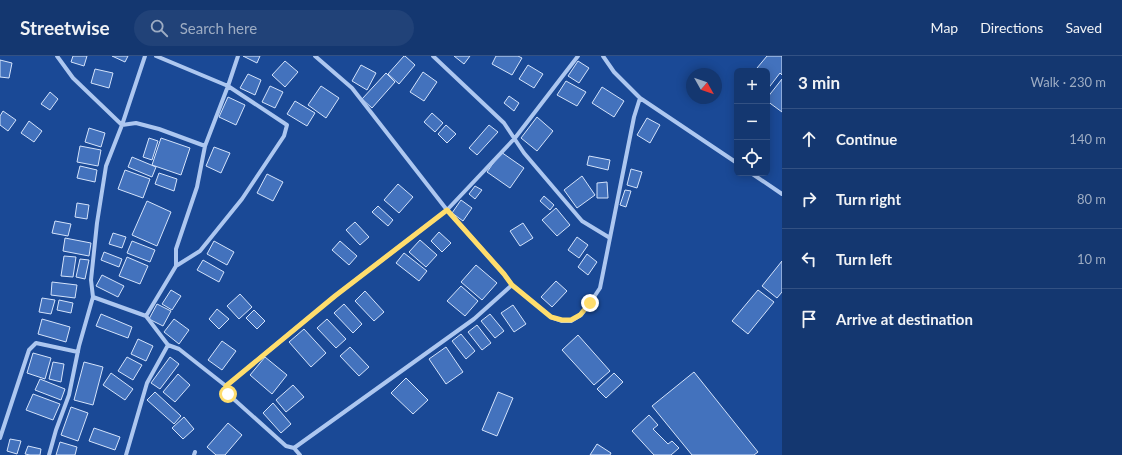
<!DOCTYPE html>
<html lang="en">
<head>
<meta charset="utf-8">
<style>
  :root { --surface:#143770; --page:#214278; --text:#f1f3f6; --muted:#9dacc3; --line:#335183 }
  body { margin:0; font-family:Lato,sans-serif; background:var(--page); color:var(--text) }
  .controls { position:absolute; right:12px; top:12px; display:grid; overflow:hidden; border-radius:6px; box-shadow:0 2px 10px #0003 }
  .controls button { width:36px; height:36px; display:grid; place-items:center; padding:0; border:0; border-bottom:1px solid var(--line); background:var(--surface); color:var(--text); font:20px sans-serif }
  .compass { position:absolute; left:686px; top:12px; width:36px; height:36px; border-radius:50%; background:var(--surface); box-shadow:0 2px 10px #0003; rotate:130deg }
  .stop { position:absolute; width:12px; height:12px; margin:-9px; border:3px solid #ffdd6c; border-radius:50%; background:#fff }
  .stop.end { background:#ffdd6c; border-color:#fff; box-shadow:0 1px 4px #0008 }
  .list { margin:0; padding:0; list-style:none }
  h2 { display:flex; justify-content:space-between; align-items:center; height:52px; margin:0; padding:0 16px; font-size:17px }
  h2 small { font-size:13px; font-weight:400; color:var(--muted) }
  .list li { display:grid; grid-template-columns:26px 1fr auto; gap:12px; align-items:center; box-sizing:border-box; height:60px; padding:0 16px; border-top:1px solid var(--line) }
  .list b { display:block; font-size:15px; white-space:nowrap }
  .list em { font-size:13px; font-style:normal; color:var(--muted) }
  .icon { flex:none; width:22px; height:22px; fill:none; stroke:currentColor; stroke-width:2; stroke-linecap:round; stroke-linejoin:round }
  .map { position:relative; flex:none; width:782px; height:399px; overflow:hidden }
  header { display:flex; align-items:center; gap:24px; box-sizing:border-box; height:56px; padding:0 20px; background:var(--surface); border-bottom:1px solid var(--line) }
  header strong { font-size:19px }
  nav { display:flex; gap:22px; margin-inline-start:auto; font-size:14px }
  .search { width:280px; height:36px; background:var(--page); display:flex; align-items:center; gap:10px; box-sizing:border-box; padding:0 14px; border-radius:22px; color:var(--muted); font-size:15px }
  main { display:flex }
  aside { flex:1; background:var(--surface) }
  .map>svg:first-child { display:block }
  .building { fill:#4372bd; stroke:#d4e3fb }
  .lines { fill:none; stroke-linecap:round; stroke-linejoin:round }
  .minor { stroke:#adc7f0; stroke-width:4 }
  .route { stroke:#ffdd6c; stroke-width:5 }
</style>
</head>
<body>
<header>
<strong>Streetwise</strong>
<div class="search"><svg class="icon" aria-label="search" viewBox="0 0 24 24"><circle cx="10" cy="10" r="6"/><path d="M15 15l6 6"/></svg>Search here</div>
<nav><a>Map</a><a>Directions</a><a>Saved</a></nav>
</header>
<main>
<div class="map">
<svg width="782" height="399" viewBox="0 0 782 399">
  <rect width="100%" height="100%" fill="#1a4996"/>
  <path class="building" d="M73,0h14l-3,10 -13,-4z
    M112,0h16l-3,6z
    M243,0h17l-3,7z
    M404,0h1l10,9 -16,19 -11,-10z
    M454,0h16l-6,8z
    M496,0h22l4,2 -10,17 -20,-11z
    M767,0h15v19l-2,-2 -13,17v-19h-6l-4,-3z
    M0,4l12,3 -3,15 -9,-1z
    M285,5l13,11 -13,15 -13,-12z
    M578,5l11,7 -10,15 -11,-7z
    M361,9l15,8 -9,17 -15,-9z
    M528,9l15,9 -9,14 -15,-9z
    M95,13l18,4 -4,15 -18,-5z
    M423,16l14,10 -13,19 -14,-9z
    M386,17l9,9 -23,26 -10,-9z
    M248,18l13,6 -6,15 -15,-7z
    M782,23v33l-15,-11v-3z
    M566,25l20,11 -9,14 -20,-11z
    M270,30l13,6 -8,16 -13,-6z
    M321,30l18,12 -13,20 -18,-13z
    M602,31l22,14 -10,16 -22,-14z
    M50,36l8,7 -8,11 -9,-6z
    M509,40l10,7 -5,8 -10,-8z
    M228,41l17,8 -9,20 -17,-8z
    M295,45l20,12 -8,13 -20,-12z
    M3,55l13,9 -8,11 -8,-6v-9z
    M432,57l11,10 -8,9 -11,-10z
    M537,61l16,14 -16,20 -16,-13z
    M647,62l13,7 -10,18 -13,-8z
    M29,65l13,10 -8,11 -13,-9z
    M446,69l10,9 -9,9 -9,-9z
    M489,69l9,7 -21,23 -8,-7z
    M89,72l16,5 -4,14 -16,-5z
    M149,82l9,3 -6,19 -9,-3z
    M161,82l29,10 -9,27 -29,-10z
    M80,90l21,4 -3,16 -21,-4z
    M214,91l16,6 -9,20 -15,-7z
    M501,96l23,16 -14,20 -23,-16z
    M589,100l21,4 -2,10 -21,-5z
    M132,101l24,10 -4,10 -24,-10z
    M80,110l17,4 -2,12 -18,-4z
    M631,113l11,3 -5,16 -10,-3z
    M125,114l25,9 -7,19 -25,-9z
    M159,117l18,6 -3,12 -19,-7z
    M267,118l16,8 -10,19 -16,-8z
    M582,120l13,19 -18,13 -13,-18z
    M607,126l1,16h-11v-15z
    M398,128l15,13 -14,16 -15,-13z
    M475,130l7,4 -7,9 -6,-5z
    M625,134l6,1 -5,16 -6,-2z
    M544,140l10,9 -4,5 -10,-9z
    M461,144l11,8 -9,13 -11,-8z
    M147,145l24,11 -14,34 -25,-11z
    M77,147l12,2 -2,14 -12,-2z
    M378,150l15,14 -5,6 -16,-14z
    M556,152l14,17 -13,11 -15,-16z
    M55,165l16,3 -3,12 -16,-3z
    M355,166l14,15 -9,8 -14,-15z
    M523,167l10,15 -13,8 -10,-15z
    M439,176l12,11 -9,9 -11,-11z
    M113,177l13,4 -4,11 -13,-4z
    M577,181l11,8 -9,13 -11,-8z
    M65,182l26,5 -2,13 -26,-5z
    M420,184l17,15 -11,12 -17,-15z
    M132,185l23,9 -5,12 -23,-9z
    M214,185l20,11 -7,13 -20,-11z
    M340,185l17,15 -8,9 -17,-15z
    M104,196l18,7 -3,8 -18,-7z
    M404,197l23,18 -8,10 -23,-18z
    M587,198l10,8 -9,13 -10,-8z
    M64,200l12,1 -3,20 -12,-1z
    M127,201l21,9 -8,18 -21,-8z
    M80,203l9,1 -4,19 -9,-2z
    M203,204l21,12 -5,10 -22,-12z
    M782,205v31l-5,6 -15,-12z
    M476,209l21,18 -15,17 -21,-18z
    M102,219l22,11 -6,11 -22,-11z
    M556,225l11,10 -15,16 -11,-10z
    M52,226l25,3 -2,13 -24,-3z
    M461,230l17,15 -13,15 -18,-15z
    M171,234l10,6 -9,14 -10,-6z
    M758,234l16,12 -26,32 -16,-13z
    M365,235l19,21 -10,9 -19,-20z
    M240,238l12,13 -13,12 -12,-13z
    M42,242l13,2 -4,14 -12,-2z
    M59,244l14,3 -2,10 -14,-3z
    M157,248l14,7 -8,15 -14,-7z
    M344,248l18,20 -9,9 -19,-20z
    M513,249l13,19 -12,8 -13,-19z
    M217,253l12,10 -10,10 -10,-10z
    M254,254l11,11 -8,8 -11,-11z
    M101,258l31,13 -4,11 -32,-12z
    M490,258l14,17 -9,7 -14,-17z
    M42,263l28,8 -4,15 -28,-8z
    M174,263l15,11 -10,14 -15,-12z
    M327,263l19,20 -10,9 -19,-20z
    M477,269l14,18 -9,7 -14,-18z
    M304,273l22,24 -15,14 -22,-25z
    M461,278l14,17 -9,8 -14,-18z
    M578,279l32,36 -16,14 -32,-35z
    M138,283l15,7 -7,15 -15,-7z
    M222,285l14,10 -14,19 -14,-10z
    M350,291l19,20 -10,9 -19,-20z
    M446,291l17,25 -17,12 -17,-25z
    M33,297l18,5 -6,21 -18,-6z
    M127,301l15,8 -9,15 -15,-9z
    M170,301l9,7 -19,25 -9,-6z
    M265,301l22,18 -15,19 -22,-19z
    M53,306l11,2 -3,18 -12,-3z
    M84,306l19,5 -10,38 -19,-5z
    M694,316l64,80 -4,3h-62l-40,-49z
    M111,317l22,16 -8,11 -22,-15z
    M614,317l9,9 -17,16 -9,-9z
    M178,318l12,11 -15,17 -12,-10z
    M406,322l22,22 -15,14 -22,-21z
    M40,323l25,10 -4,11 -26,-10z
    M293,329l11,12 -18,15 -10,-12z
    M155,336l26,24 -7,8 -27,-24z
    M498,336l15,6 -16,38 -15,-6z
    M33,338l27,10 -7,16 -27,-10z
    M273,347l18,21 -10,9 -18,-20z
    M71,351l17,6 -10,28 -17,-6z
    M649,359l9,10 -5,4 15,15 4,-3 7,7 -8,7h-17l-22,-24z
    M184,361l10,12 -11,10 -11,-11z
    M228,367l14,12 -17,20h-9l-9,-8z
    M94,372l26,9 -5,13 -26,-9z
    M10,383l11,2 -4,13 -10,-3z
    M60,386l17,5 -2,8h-19z
    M597,388l14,9 -1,2h-20z
    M28,390l13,3 -1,6h-10l-5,-1z"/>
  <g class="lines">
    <path class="minor" d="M145,0l-23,69 14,-2 23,6 46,17
      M315,0l37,32 95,122 57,64 8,11 39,32 11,4h9l10,-6 9,-12 10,-15 34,-171 6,-19
      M433,0l71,67 20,30 58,68 28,17
      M603,0l11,16 26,26 97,65
      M751,117l31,21
      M176,210v-17l21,-62 8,-41 23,-60 10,-30
      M93,241l53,19 22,29 11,4 47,37 2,8 58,52 8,2 6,7
      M146,260l30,-50 24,-15 42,-52 42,-63 3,-11 -59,-39 -72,-30
      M226,330l109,-90 112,-86 68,-72 63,-82
      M0,382l29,-88 7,-7 42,9
      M294,392l180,-129 38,-34
      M49,399l7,-25 13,-35 10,-49 14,-49 -2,-17 6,-57 9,-57 16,-41 -49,-47 -16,-22
      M126,399l21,-72 21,-38
      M194,399l1,-3"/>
  </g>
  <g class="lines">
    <path class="route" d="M228,338l-2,-8 109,-90 112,-86 57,64 8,11 39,32 11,3h9l9,-5 10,-12"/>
  </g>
</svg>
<div class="controls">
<button>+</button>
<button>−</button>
<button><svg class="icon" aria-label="locate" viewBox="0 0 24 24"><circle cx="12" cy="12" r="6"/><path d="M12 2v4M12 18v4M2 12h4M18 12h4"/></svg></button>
</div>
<svg class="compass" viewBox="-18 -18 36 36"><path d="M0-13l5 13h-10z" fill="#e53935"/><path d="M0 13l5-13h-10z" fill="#9dacc3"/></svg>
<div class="stop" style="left:228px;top:338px"></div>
<div class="stop end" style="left:590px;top:247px"></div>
</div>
<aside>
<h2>3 min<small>Walk · 230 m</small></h2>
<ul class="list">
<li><svg class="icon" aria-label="ahead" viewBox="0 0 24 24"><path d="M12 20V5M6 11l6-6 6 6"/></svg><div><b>Continue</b></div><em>140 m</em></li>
<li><svg class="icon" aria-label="right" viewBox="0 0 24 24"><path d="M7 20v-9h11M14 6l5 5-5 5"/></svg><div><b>Turn right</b></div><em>80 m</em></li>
<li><svg class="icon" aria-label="left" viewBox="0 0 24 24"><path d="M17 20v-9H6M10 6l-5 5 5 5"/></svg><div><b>Turn left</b></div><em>10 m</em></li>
<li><svg class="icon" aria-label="arrive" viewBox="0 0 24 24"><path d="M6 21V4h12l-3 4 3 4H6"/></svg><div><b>Arrive at destination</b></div></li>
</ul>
</aside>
</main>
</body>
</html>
